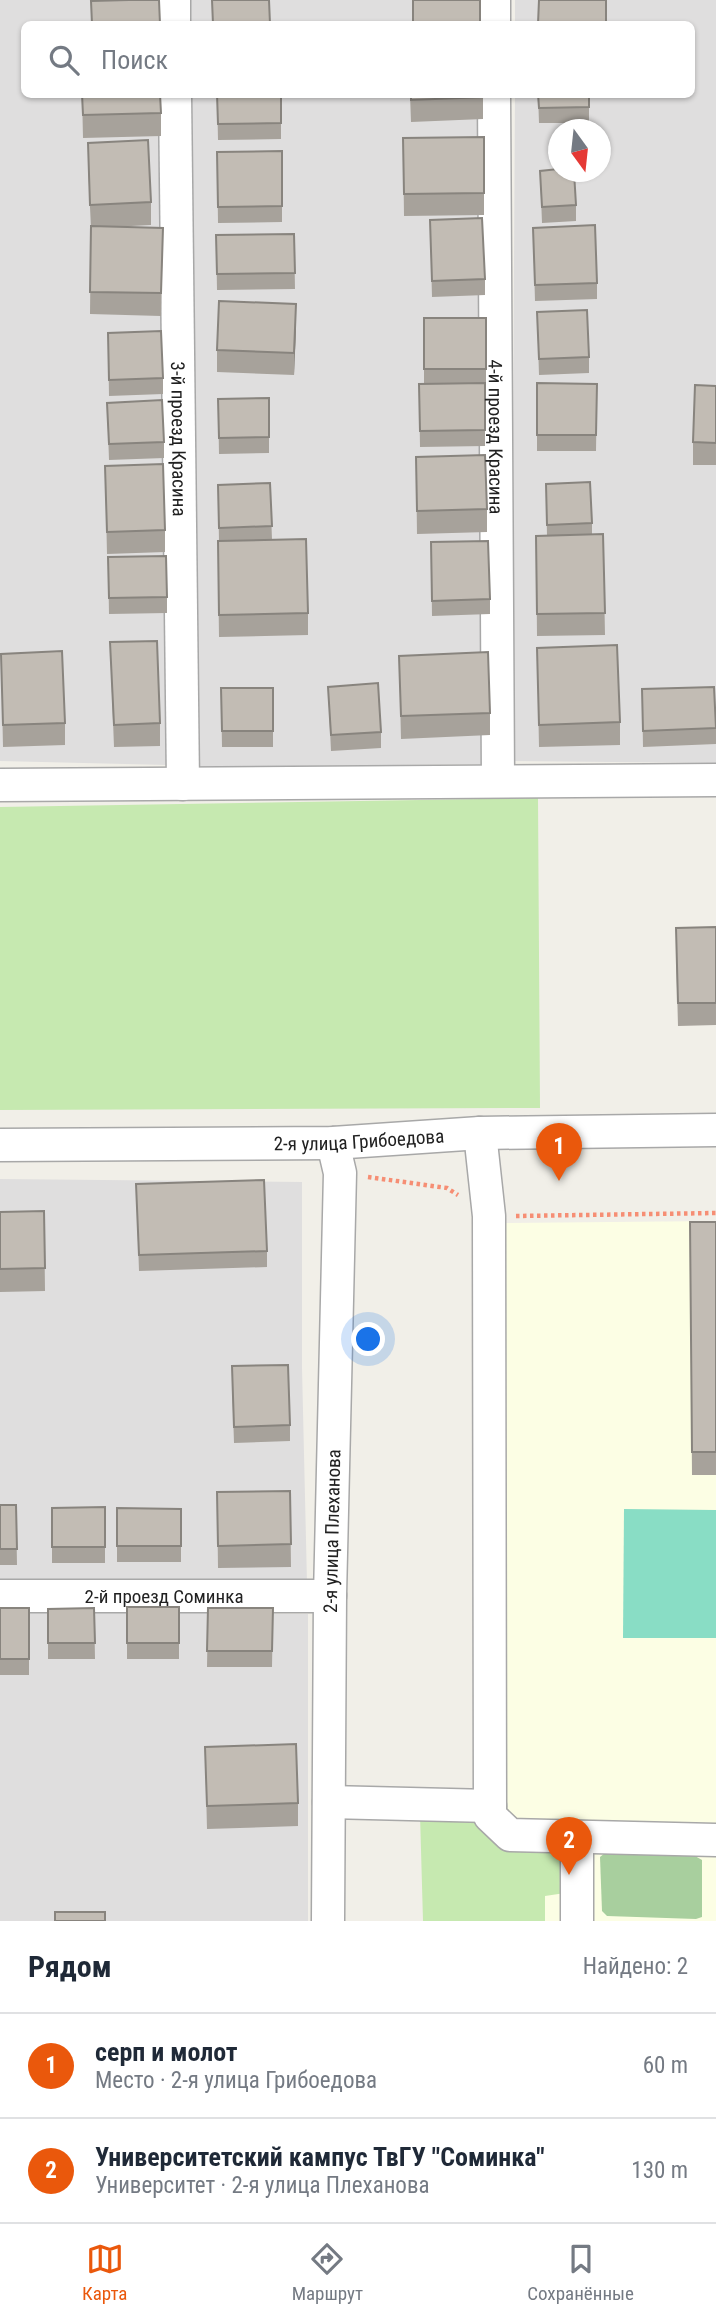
<!DOCTYPE html>
<html lang="ru">
<head>
<meta charset="utf-8">
<style>
  :root { --surface:#fff; --page:#f2f2f3; --text:#1f2937; --muted:#747a83; --line:#e0e1e3; --accent:#ea580c }
  body { margin:0; font-family:"Roboto Condensed",sans-serif; background:var(--page); color:var(--text) }
  .compass { position:absolute; left:548px; top:119px; width:63px; height:63px; border-radius:50%; background:var(--surface); box-shadow:0 2px 5px #0004; rotate:165deg }
  .you { position:absolute; left:369px; top:1340px; width:24px; height:24px; margin:-18px; border:5px solid #fff; border-radius:50%; background:#1a73e8; box-shadow:0 0 0 10px #1a73e833 }
  .badge { display:grid; place-items:center; width:46px; height:46px; border-radius:50%; background:var(--accent); color:#fff; font-size:23px; font-weight:700 }
  .pin { position:absolute; translate:-50% -58px; filter:drop-shadow(0 2px 4px #0008) }
  .pin::after { content:''; position:absolute; top:37px; width:24px; height:21px; background:inherit; clip-path:polygon(0 0,100% 0,50% 100%) }
  .list { margin:0; padding:0; list-style:none }
  h2 { display:flex; justify-content:space-between; align-items:center; height:91px; margin:0; padding:0 28px; font-size:30px }
  h2 small { font-size:23px; font-weight:400; color:var(--muted) }
  .list li { display:grid; grid-template-columns:46px 1fr auto; gap:21px; align-items:center; box-sizing:border-box; height:105px; padding:0 28px; border-top:2px solid var(--line) }
  .list b { display:block; font-size:26px; white-space:nowrap }
  .list p { margin:0; font-size:23px; white-space:nowrap; color:var(--muted) }
  .list em { font-size:23px; font-style:normal; color:var(--muted) }
  .icon { flex:none; width:38px; height:38px; fill:none; stroke:currentColor; stroke-width:2; stroke-linecap:round; stroke-linejoin:round }
  .map { position:relative; flex:none; width:716px; height:1921px; overflow:hidden }
  .search { position:absolute; background:var(--surface); box-shadow:0 2px 5px #0004; left:21px; right:21px; top:21px; height:77px; display:flex; align-items:center; gap:18px; box-sizing:border-box; padding:0 24px; border-radius:10px; color:var(--muted); font-size:26px }
  .sheet { height:301px; background:var(--surface) }
  nav { display:flex; justify-content:space-around; align-items:center; box-sizing:border-box; height:98px; border-top:2px solid var(--line); background:var(--surface); font-size:19px; color:var(--muted) }
  nav a { display:grid; justify-items:center; gap:4px }
  nav .on { color:var(--accent) }
  .map>svg:first-child { display:block }
  .residential { fill:#dfdede; fill-rule:evenodd }
  .education { fill:#fcfee4 }
  .grass { fill:#c6e9b0 }
  .forest { fill:#a8cf9e }
  .pitch { fill:#89ddc5 }
  .lines { fill:none; stroke-linecap:round; stroke-linejoin:round }
  .minor-casing { stroke:#a8a8a8; stroke-width:35 }
  .path { stroke:#f68e74; stroke-width:4.5; stroke-dasharray:3.5 3.5; stroke-linecap:butt }
  .minor { stroke:#fff; stroke-width:32 }
  .wall { fill:#a7a29b }
  .shaded-wall { fill:#88847e }
  .building { fill:#c2bcb4; stroke:#88847e; stroke-width:2 }
  .labels { text-anchor:middle; stroke-width:6; stroke-linejoin:round; paint-order:stroke }
  .street-label { font-size:19px; fill:#212121; stroke:#fff }
</style>
</head>
<body>
<div class="map">
<svg width="716" height="1921" viewBox="0 0 716 1921">
  <rect width="100%" height="100%" fill="#f1efe8"/>
  <path class="residential" d="M0,0h159v24h-135v70l136,1 7,670 -167,-4z
    M189,0h291v24h-291z
    M515,0h201v763l-205,-2 4,-666 177,-1v-70h-177zM558,130h42v42h-42z
    M189,95h293l9,669 -299,3z
    M0,1179l302,3v186l5,215 -307,-4z
    M0,1611l308,3v307h-308z"/>
  <path class="education" d="M716,1221v700h-293l77,-105 2,-593z"/>
  <path class="grass" d="M538,798l2,310 -540,2v-303z
    M420,1814l63,2 76,35 8,8 -2,34 -20,3v25h-122z"/>
  <path class="forest" d="M605,1853l90,3 7,4v57l-6,2 -89,-3 -5,-5 -2,-54z"/>
  <path class="pitch" d="M624,1509l92,1v128h-93z"/>
  <g class="lines">
    <defs>
      <g id="minor">
        <path d="M174,0v24"/>
        <path d="M494,0v24"/>
        <path id="s1" d="M175,94l8,690"/>
        <path id="s2" d="M494,94l4,687"/>
        <path d="M0,785l716,-5"/>
        <path d="M480,1133l9,83 1,600 20,19 206,5"/>
        <path id="s3" d="M0,1145l333,-2 147,-10 236,-3"/>
        <path id="s4" d="M0,1596h330"/>
        <path d="M329,1802l161,4"/>
        <path id="s5" d="M328,1921l2,-325 10,-423 -7,-30"/>
        <path d="M577,1921v-83"/>
      </g>
    </defs>
    <use href="#minor" class="minor-casing"/>
    <path class="path" d="M368,1177l79,11 11,7
      M516,1216l200,-3"/>
    <use href="#minor" class="minor"/>
  </g>
  <path class="wall" d="M82,94l79,19v23l-78,2z
    M217,94h64v45l-63,1z
    M410,94h73v25l-72,3z
    M538,94h51v29h-50z
    M484,137v78l-80,1 -1,-78z
    M88,143l63,59v23l-39,2 51,1 -2,88 -71,-2 1,-86 -3,-63z
    M282,151v71l-64,1 -1,-71z
    M540,171l36,34v16l-34,2z
    M430,220l55,59v16l-53,2z
    M533,228l64,55v16l-62,2z
    M294,234l1,55 -78,1 -1,-55z
    M537,312l52,45v16l-50,2z
    M424,318h62v67h-1v61l-65,1 -1,-63h5z
    M296,326l-2,49 -77,-3v-22z
    M108,333l55,45v16l-54,2z
    M537,383l60,1 -1,67h-59z
    M716,386v79h-23v-23z
    M269,398v55l-50,1 -1,-55z
    M107,403l57,39v16l-55,2z
    M416,457l71,52v23l-70,2z
    M105,466l60,64v22l-58,2z
    M270,483l2,57 36,73v22l-89,2 -1,-73v-23h1l-1,-56z
    M546,484l46,39v11h11l2,101 -68,1 -1,-100h11z
    M431,542l59,57v15l-58,2z
    M108,557l59,40v16l-58,1z
    M110,642l50,81v23l-46,1z
    M537,648l83,74v23l-81,2z
    M1,654l64,69v22l-62,2z
    M399,656l91,57v22l-89,4z
    M328,687l53,45v16l-50,3z
    M221,688h52v59h-51z
    M642,689l74,39v16l-73,3z
    M716,927v98l-38,1 -2,-75z
    M136,1184l131,67v16l-128,4z
    M44,1211l1,80 -45,1v-80z
    M690,1222h26v253h-24z
    M232,1382l58,43v16l-56,2z
    M290,1491l1,76 -73,1 -1,-76z
    M0,1505h16l1,60h-17z
    M105,1507v56h-53v-55z
    M117,1508l64,1v53h-64z
    M127,1607h52v52h-52z
    M0,1608h29v67h-29z
    M94,1608l1,51h-47v-50z
    M208,1608h65l-1,59h-65z
    M205,1747l93,56v23l-91,3z"/>
  <path class="shaded-wall" d="M296,304v22l-2,49v-22z"/>
  <path class="building" d="M129,0h30l1,24h-68l-1,-23z
    M212,0h57l1,24h-57z
    M413,0h67v24h-67z
    M539,0h67v24h-68z
    M82,94h78l1,19 -78,2z
    M217,94h64v29l-63,1z
    M411,94h72v3l-72,3z
    M538,94h51v13l-50,1z
    M484,137v56l-80,1 -1,-56z
    M148,140l3,62 -61,3 -2,-62z
    M282,151v55l-64,1 -1,-55z
    M558,169v3h16l2,33 -34,2 -2,-36z
    M482,218l3,61 -53,2 -2,-61z
    M595,225l2,58 -62,2 -2,-57z
    M91,226l72,2 -2,65 -71,-1z
    M294,234l1,39 -78,1 -1,-39z
    M219,301l77,3 -2,49 -77,-3z
    M587,310l2,47 -50,2 -2,-47z
    M424,318h62v51h-62z
    M161,331l2,47 -54,2 -1,-47z
    M485,383v47l-65,1 -1,-47z
    M537,383l60,1 -1,51h-59z
    M695,385l21,1v57l-23,-1z
    M269,398v39l-50,1 -1,-39z
    M162,400l2,42 -55,2 -2,-41z
    M485,455l2,54 -70,2 -1,-54z
    M163,464l2,66 -58,2 -2,-66z
    M590,482l2,41 -45,2 -1,-41z
    M270,483l2,43 -53,2 -1,-43z
    M603,534l2,79 -68,1 -1,-78z
    M306,539l2,74 -89,2 -1,-74z
    M488,541l2,58 -58,2 -1,-59z
    M166,556l1,41 -58,1 -1,-41z
    M157,641l3,82 -46,2 -4,-83z
    M617,645l3,77 -81,3 -2,-77z
    M62,651l3,72 -62,2 -2,-71z
    M488,652l2,61 -89,3 -2,-60z
    M378,683l3,49 -50,3 -3,-48z
    M714,687l2,41 -73,3 -1,-42z
    M221,688h52v43h-51z
    M716,927v76h-38l-2,-75z
    M264,1180l3,71 -128,4 -3,-71z
    M44,1211l1,57 -45,1v-57z
    M690,1222h26v230h-24z
    M288,1365l2,60 -56,2 -2,-61z
    M290,1491l1,53 -73,2 -1,-54z
    M0,1505h16l1,44h-17z
    M105,1507v40h-53v-39z
    M117,1508l64,1v37h-64z
    M127,1607h52v36h-52z
    M0,1608h29v51h-29z
    M94,1608l1,35h-47v-34z
    M208,1608h65l-1,43h-65z
    M296,1744l2,59 -91,3 -2,-59z
    M55,1912h50v9h-50z"/>
  <g class="labels">
    <g class="street-label">
      <text dy="7" stroke="none"><textPath href="#s2" startOffset="343">4-й проезд Красина</textPath></text>
      <text dy="7" stroke="none"><textPath href="#s1" startOffset="345">3-й проезд Красина</textPath></text>
      <text dy="7" stroke="none"><textPath href="#s3" startOffset="359">2-я улица Грибоедова</textPath></text>
      <text dy="7" stroke="none"><textPath href="#s5" startOffset="390">2-я улица Плеханова</textPath></text>
      <text dy="7" stroke="none"><textPath href="#s4" startOffset="164">2-й проезд Соминка</textPath></text>
    </g>
  </g>
</svg>
<svg class="compass" viewBox="-18 -18 36 36"><path d="M0-13l5 13h-10z" fill="#e53935"/><path d="M0 13l5-13h-10z" fill="#747a83"/></svg>
<div class="you"></div>
<div class="pin badge" style="left:559px;top:1181px">1</div>
<div class="pin badge" style="left:569px;top:1875px">2</div>
<div class="search"><svg class="icon" aria-label="search" viewBox="0 0 24 24"><circle cx="10" cy="10" r="6"/><path d="M15 15l6 6"/></svg>Поиск</div>
</div>
<section class="sheet">
<h2>Рядом<small>Найдено: 2</small></h2>
<ul class="list">
<li><span class="badge">1</span><div><b>серп и молот</b><p>Место · 2-я улица Грибоедова</p></div><em>60 m</em></li>
<li><span class="badge">2</span><div><b>Университетский кампус ТвГУ &quot;Соминка&quot;</b><p>Университет · 2-я улица Плеханова</p></div><em>130 m</em></li>
</ul>
</section>
<nav>
<a class="on"><svg class="icon" aria-label="map" viewBox="0 0 24 24"><path d="M3 6l6-2 6 2 6-2v14l-6 2-6-2-6 2zM9 4v14M15 6v14"/></svg>Карта</a>
<a><svg class="icon" aria-label="directions" viewBox="0 0 24 24"><path d="M12 3l9 9-9 9-9-9zM9 14v-3h6M13 9l2 2-2 2"/></svg>Маршрут</a>
<a><svg class="icon" aria-label="saved" viewBox="0 0 24 24"><path d="M7 4h10v16l-5-4-5 4z"/></svg>Сохранённые</a>
</nav>
</body>
</html>
